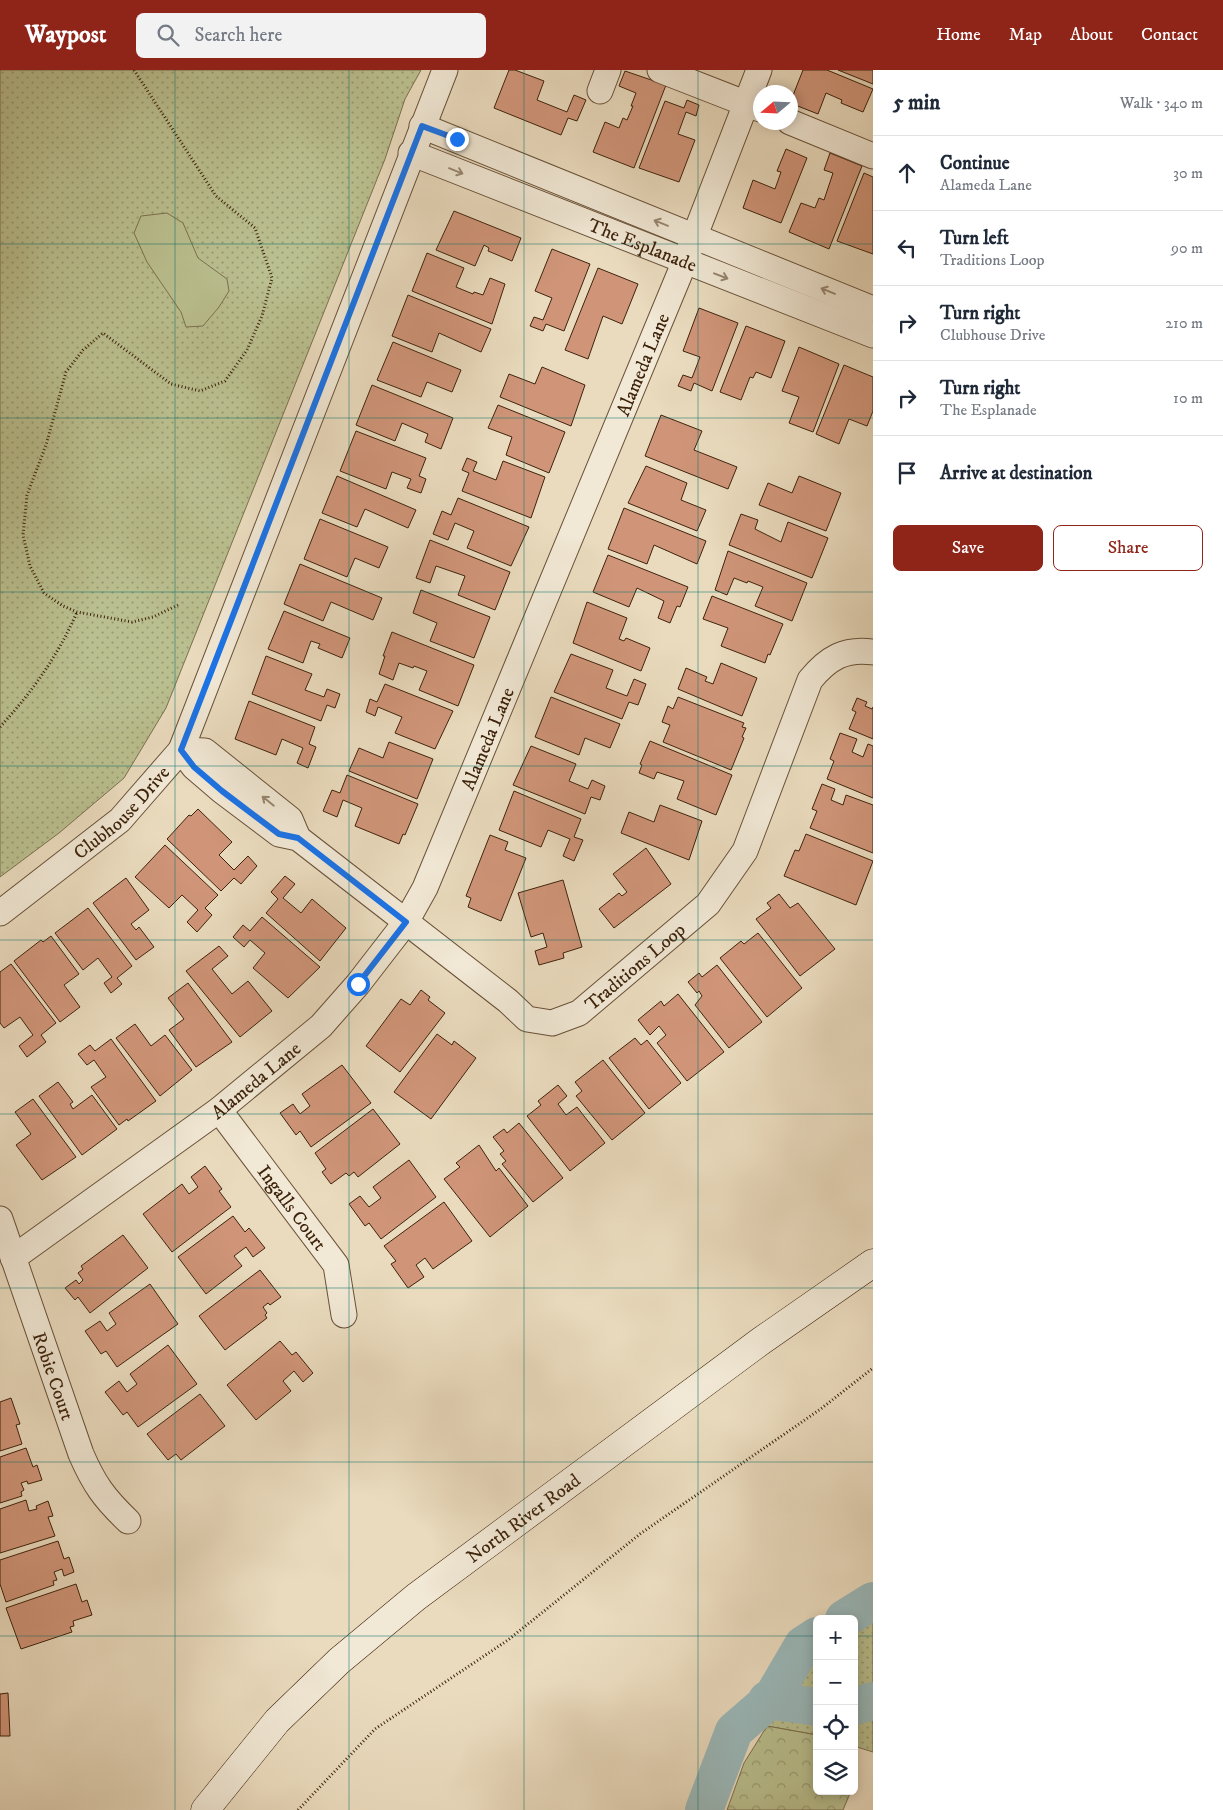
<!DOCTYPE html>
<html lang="en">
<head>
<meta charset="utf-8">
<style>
  :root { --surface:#fff; --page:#f2f2f3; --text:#1f2937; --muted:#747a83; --line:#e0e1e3; --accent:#8f2418 }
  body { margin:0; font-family:"IM FELL DW Pica",serif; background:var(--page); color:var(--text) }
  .controls { position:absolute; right:15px; bottom:15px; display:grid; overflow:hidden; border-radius:8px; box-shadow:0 2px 12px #0003 }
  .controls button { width:45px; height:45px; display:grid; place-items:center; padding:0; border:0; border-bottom:1px solid var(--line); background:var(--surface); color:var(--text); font:25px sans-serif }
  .compass { position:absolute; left:753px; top:15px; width:45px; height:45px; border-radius:50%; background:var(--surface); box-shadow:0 2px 12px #0003; rotate:251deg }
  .stop { position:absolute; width:15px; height:15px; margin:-11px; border:4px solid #1a73e8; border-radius:50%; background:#fff }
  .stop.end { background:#1a73e8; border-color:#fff; box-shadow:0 1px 5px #0008 }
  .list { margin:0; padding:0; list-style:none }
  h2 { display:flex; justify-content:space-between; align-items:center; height:65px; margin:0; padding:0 20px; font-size:21px }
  h2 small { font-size:16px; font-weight:400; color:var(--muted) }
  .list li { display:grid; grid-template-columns:32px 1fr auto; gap:15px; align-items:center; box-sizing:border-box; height:75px; padding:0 20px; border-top:1px solid var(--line) }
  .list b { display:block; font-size:19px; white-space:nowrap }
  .list p { margin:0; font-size:16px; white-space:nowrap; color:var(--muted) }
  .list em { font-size:16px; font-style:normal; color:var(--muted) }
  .actions { display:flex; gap:10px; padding:15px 20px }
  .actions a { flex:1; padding:11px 0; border:1px solid var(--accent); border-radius:8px; text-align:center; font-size:18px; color:var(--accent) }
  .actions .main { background:var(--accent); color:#fff }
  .icon { flex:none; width:28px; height:28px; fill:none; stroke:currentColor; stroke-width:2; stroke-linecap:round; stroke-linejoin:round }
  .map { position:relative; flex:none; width:873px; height:1740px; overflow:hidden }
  header { display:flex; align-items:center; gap:30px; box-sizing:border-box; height:70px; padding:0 25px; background:var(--accent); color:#fff }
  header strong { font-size:24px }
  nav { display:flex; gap:28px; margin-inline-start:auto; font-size:18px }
  .search { width:350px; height:45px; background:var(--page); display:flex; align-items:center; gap:12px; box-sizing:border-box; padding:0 18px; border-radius:8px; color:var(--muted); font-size:19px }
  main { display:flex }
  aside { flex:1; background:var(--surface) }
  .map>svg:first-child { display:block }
  .grass { fill:url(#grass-dots); stroke:#7c714e }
  .forest { fill:url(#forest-crowns); stroke:#7c714e }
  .pitch { fill:#babf8f; stroke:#7c714e }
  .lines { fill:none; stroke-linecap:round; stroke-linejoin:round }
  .river { stroke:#9bb9ba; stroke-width:38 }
  .building { fill:#d09579; stroke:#3e230c }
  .street-casing { stroke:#695138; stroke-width:27 }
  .secondary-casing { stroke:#3e230c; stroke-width:29 }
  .path { stroke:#3e230c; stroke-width:3; stroke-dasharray:1 2.5; stroke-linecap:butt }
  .street { stroke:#f1e8d5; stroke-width:25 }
  .secondary { stroke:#f1e8d5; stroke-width:28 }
  .oneway { stroke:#988670 }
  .route { stroke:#1a73e8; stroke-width:6 }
  .grid { fill:none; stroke:#0f766e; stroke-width:1; stroke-opacity:0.55 }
  .labels { text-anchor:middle; stroke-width:4; stroke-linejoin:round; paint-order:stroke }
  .street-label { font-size:19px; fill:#3e230c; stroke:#f1e8d5 }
</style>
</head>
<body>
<header>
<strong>Waypost</strong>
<div class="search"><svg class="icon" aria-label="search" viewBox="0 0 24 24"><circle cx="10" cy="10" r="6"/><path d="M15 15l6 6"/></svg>Search here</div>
<nav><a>Home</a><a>Map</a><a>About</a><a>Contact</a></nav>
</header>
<main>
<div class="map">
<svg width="873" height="1740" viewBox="0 0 873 1740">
  <defs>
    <pattern id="grass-dots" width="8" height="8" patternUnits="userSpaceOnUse" patternTransform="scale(1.25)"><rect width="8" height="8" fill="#babf8f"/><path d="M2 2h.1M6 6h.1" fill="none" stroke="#999b73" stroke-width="1.8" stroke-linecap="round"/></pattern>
    <pattern id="forest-crowns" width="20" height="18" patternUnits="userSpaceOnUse" patternTransform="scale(1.25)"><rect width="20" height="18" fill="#babf8f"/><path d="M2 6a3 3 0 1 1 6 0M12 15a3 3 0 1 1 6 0" fill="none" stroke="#999b73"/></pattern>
  </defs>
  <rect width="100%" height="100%" fill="#eadbbe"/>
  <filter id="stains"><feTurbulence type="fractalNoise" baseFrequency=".004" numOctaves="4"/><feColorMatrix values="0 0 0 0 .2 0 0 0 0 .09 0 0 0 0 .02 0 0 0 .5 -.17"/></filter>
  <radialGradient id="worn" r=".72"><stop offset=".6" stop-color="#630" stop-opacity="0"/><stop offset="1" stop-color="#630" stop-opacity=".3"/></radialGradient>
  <path class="grass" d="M0,0h421l-16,29 -20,60 -219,549 -42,70 -65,55 -59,44z
    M873,1539v143l-19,-6v-124z
    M817,1577v88l-50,-9c11,-20 32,-67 50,-79z"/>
  <path class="forest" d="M767,1656l50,9v56h34l-8,19h-116l17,-47z"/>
  <path class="pitch" d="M167,143l16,10 15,35 29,21 2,12 -10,16 -16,19 -17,1 -5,-15 -34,-50 -13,-29 7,-17z"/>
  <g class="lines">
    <path class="river" d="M844,1549l29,-18
      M767,1630l50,7
      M854,1636l19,-5
      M704,1740l30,-79 38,-33 31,-53 14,-9"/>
  </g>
  <path class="building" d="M509,0h6l29,11 -7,19 30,12 7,-17 12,5 -9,21 -9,-3 -7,17 -67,-27z
    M803,0h24l46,19 -10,23 -22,-9 1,-3 -16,-7 -8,21 -28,-11z
    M838,0h35v14z
    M625,1l41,14 -32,83 -41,-16 12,-30 14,6 4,-10 4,2 6,-14h-2l5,-13 -17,-7z
    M687,30l12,5 -3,11 -10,-4 -8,22 17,6 -16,42 -40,-14 26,-67 19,7z
    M786,79l21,9 -26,65 -38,-15 10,-28 22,9 6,-17 -4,-1z
    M830,83l32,13 -33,83 -40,-17 12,-29 14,5 4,-10 5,2 9,-27 -9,-3z
    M864,103l9,4v77l-36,-13z
    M454,141l67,27 -9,23 -24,-10 1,-3 -5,-3 -9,21 -39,-16z
    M552,179l38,15 -26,67 -18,-7 -3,7 -13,-5 4,-9 9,3 9,-22 -17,-7z
    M427,183l37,15 -8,19 17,7 1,-2 9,3 7,-17 15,6 -13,40 -80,-33z
    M598,198l40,16 -16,40 -19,-8 -15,43 -23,-9z
    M408,225l83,34 -10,23 -42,-19 -7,19 -40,-16z
    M699,238l39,15 -26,68 -18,-8 -3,8 -13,-5 5,-11 9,3 8,-21 -17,-6z
    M746,256l39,15 -14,37 -15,-6 -3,6 -3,-1 -9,23 -21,-8z
    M393,272l68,28 -9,22 -25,-10 -6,15 -44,-17z
    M799,277l40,17 -26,68 -24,-9 10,-26 -17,-6z
    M844,295l29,12v34l-6,15 -18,-7 -10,25 -23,-10z
    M542,297l43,18 -14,41 -71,-29 9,-23 26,10z
    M372,315l81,33 -12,31 -16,-7 3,-8 -26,-11 -7,18 -39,-16z
    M498,335l67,27 -16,41 -43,-18 6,-18 -24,-9z
    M661,345l41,16 -8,19 43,17 -9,22 -83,-33z
    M356,361l70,27 -7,18 7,3 -5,14 -14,-5 4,-9 -19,-7 -6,17 -46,-18z
    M467,388l10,4 -4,9 23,9 7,-19 42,16 -14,41 -69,-27 7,-18 -7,-3z
    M646,396l41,17 -6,17 25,10 -9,21 -69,-28z
    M337,406l79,34 -8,18 -43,-19 -8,18 -35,-14z
    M799,406l42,17 -15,38 -67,-26 9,-22 24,10z
    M458,428l71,29 -18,39 -44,-18 7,-17 -19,-8 -7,17 -15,-6 9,-23 9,4z
    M624,438l82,33 -9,23 -43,-19 -7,19 -39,-15z
    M741,444l17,6 -3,9 26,13 7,-20 40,16 -16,40 -83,-33z
    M320,449l68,28 -9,21 -24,-10 -8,19 -43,-18z
    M430,470l80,32 -15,38 -37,-15 7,-19 -29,-10 -6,17 -14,-5z
    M728,481l79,32 -15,38 -37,-15 8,-19 -15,-6 -1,2 -13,-5 -7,17 -12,-5z
    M608,485l80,32 -8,20 -3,-1 -7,17 -12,-5 6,-17 -27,-13 -8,19 -36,-15z
    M300,494l82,34 -9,22 -42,-18 -8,19 -39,-17z
    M421,520l69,27 -16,41 -44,-17 7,-18 -24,-10z
    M712,526l71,28 -13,31 -2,-1 -3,9 -44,-17 7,-18 -25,-9z
    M587,532l40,16 -8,21 5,2 2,-3 24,10 -9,23 -68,-28z
    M284,541l66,27 -8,20 -24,-10 2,-4 -9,-3 -8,22 -35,-14z
    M392,562l82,33 -16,41 -39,-16 8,-19 -13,-5 -1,2 -14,-5 -6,17 -14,-6 6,-18h-2z
    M571,584l42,16 -7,18 21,8 7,-17 12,5 -8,21 -9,-3 -7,17 -68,-27z
    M266,586l46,18 -7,16 19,7 3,-8 13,5 -5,14 -8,-3 -6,16 -69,-27z
    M721,593l36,15 -15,38 -64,-27 8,-21 21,9 -2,4 8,3z
    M385,614l68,27 -18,38 -40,-16 7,-16 -24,-10 -3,9 -9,-4 4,-13 7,3z
    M551,627l69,27 -10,24 -25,-10 -6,17 -44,-18z
    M678,627l66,26 -2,4 4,1 -4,9 2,1 -13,32 -68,-28 7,-17 -8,-3 6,-16 5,3z
    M857,628l10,4 -2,4 7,3 1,-2v32l-24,-10 7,-17 -4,-2z
    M249,631l66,26 -6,17 7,3 -8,21 -11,-5 6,-15 -21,-9 -6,16 -41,-16z
    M840,663l17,6 -5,13 11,5 5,-13 5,2v52l-46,-19 7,-18 -4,-2z
    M650,671l82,34 -16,40 -39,-16 7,-18 -27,-9 -3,7 -15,-6 3,-8 -2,-1z
    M389,672l44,17 -16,40 -68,-28 10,-23 24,10z
    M531,676l45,18 -7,17 19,8 4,-9 13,6 -5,14 -9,-3 -6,17 -72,-29z
    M347,705l71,29 -13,31 -2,-1 -4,10 -44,-18 7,-18 -19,-8 -6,17 -14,-6 9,-21 8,3z
    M822,714l13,5 -4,11 12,5 3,-10 27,10v48l-63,-25 7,-17 -5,-2z
    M514,721l67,28 -7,18 9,3 -9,21 -11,-5 7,-17 -22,-9 -7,17 -42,-17z
    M660,735l42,16 -13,39 -68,-27 8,-21 25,10z
    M198,739l34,33 -13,13 15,15 14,-14 9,10 -16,18 -7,-6 -13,13 -54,-52 22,-24 2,1z
    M806,764l67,27 -17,44 -72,-29 11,-26 4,1z
    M490,765l18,7 -3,8 21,8 -25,63 -33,-14 3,-9 -5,-2z
    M165,775l53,50 -13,13 7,7 -15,17 -10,-10 11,-12 -16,-15 -13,13 -34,-31z
    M646,778l25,36 -57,44 -15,-19 20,-16 3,3 5,-4 -14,-18z
    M285,806l10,8 -12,14 18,15 11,-14 34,29 -26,33 -54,-48 12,-14 -7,-7z
    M126,808l23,32 -18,14 5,6 3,-3 15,20 -18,13 -43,-57z
    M563,810l19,67 -19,6 1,5 -25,7 -4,-14 12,-4 -4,-14 -12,4 -13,-44z
    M779,824l11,14 8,-5 37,46 -35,27 -44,-57 15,-11 -4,-5z
    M88,838l44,58 -15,12 5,6 -11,9 -7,-10 8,-6 -14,-19 -15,12 -28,-37z
    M262,847l58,50 -32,31 -35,-30 12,-15 -15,-13 -6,7 -11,-10 10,-12 7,6z
    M758,863l44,55 -35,29 -47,-59 21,-17 3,3z
    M51,866l28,38 -15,11 16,22 -20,15 -46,-61 27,-21 2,2z
    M219,876l9,10 -16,13 20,25 16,-13 24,30 -32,26 -54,-66z
    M11,894l45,59 -15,12 5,7 -19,15 -8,-11 14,-11 -13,-18 -16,11 -4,-5v-51z
    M717,895l45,57 -33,26 -34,-43 7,-9 -3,-5 -2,2 -9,-11 11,-9 3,4z
    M188,913l44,59 -36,25 -27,-37 15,-11 -16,-21z
    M421,920l9,7 -2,3 17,13 -45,59 -34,-26 35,-47 9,6z
    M678,924l46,58 -37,29 -30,-38 9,-8 -7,-9 -9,9 -12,-15 23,-19 3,5z
    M135,954l16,22 14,-11 27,35 -32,26 -44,-58z
    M437,964l15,11 2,-4 22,17 -45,61 -37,-27z
    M635,968l6,7 6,-5 34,43 -32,26 -40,-51z
    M111,969l45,62 -28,20 -1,-2 -8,6 -28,-38 15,-10 -12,-17 -7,5 -9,-11 12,-9 5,6z
    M603,990l42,53 -33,27 -36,-44 6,-5 -7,-9z
    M342,995l29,38 -60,44 -11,-16 -4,4 -16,-22 13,-9 7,10 10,-8 -8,-12z
    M58,1012l15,20 -3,2 3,5 19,-14 25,34 -35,26 -43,-59z
    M558,1015l9,11 -9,8 8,11 11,-8 28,36 -35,28 -43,-55 14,-11 -3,-4z
    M33,1029l43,58 -34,23 -26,-35 15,-11 -16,-22z
    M373,1039l27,35 -42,33 -4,-5 -5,4 -3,-3 -15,11 -9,-12 4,-3 -11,-16z
    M519,1053l44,55 -30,24 -31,-38 4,-3 -6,-7 4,-3 -11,-14 11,-8 3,4z
    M479,1075l17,26 3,-3 29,38 -38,31 -46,-58 16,-12 -4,-4z
    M409,1090l27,37 -55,42 -12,-16 -4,3 -16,-22 11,-8 9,11 12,-9 -8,-11z
    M205,1096l17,23 -3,2 12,16 -59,45 -29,-38 39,-30 7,10 9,-7 -7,-10z
    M444,1132l28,39 -39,28 -8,-11 -9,7 8,12 -16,11 -17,-24 5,-3 -12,-15z
    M233,1146l12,16 4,-4 16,20 -12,9 -7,-10 -12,9 8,10 -36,28 -28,-37z
    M123,1165l25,33 -58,45 -12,-16 -3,3 -10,-12 11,-8 3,4 4,-4 -5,-7 5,-4 -2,-3z
    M260,1200l21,27 -11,8 -2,-2 -5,4 4,6 -2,2 2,3 -42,32 -26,-34z
    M150,1214l28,40 -61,43 -11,-16 -5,3 -16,-23 15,-10 7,10 9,-7 -7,-11z
    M280,1271l12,14 4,-3 17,21 -10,9 -9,-11 -11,10 8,10 -35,29 -29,-35z
    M168,1275l29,39 -59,43 -11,-15 -4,3 -18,-23 14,-11 8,11 10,-8 -7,-10z
    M200,1324l25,32 -44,34 -5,-6 -8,6 -21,-26z
    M11,1328l9,26 -4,1 6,19 -22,7v-49z
    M26,1378l7,19 4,-2 5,15 -14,4 -1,-3 -6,2 3,7 -3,2 1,4 -22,7v-46z
    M26,1430l3,11 8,-2 -1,-3 12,-5 5,15 -5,1 7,19 -55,17v-44z
    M58,1471l6,18 5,-2 5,15 -10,4 -2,-7 -8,3 3,8 -4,1 1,4 -48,17 -6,-18v-24z
    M76,1514l6,18 5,-2 5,15 -19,6 1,5 -4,1 2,5 -51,17 -15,-41z
    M8,1623l2,43h-10v-42z"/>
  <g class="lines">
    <defs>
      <g id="street">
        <path d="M660,0l100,39"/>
        <path d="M600,21l8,-21"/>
        <path d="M790,52l83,34"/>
        <path d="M422,56l451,183"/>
        <path id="s1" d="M411,83l462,182"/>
        <path id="s2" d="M181,680l13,17 28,24 57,43 19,4 210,163 19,18 25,4 27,-10 129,-109 37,-53 65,-171c18,-22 35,-32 63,-28"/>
        <path d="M181,680l24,1 85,68 8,19"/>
        <path id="s3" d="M0,843l120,-93 61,-70 264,-680"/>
        <path id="s4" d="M219,1040l117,155 8,50"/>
        <path id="s5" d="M0,1149l81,235c13,30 23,44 47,67"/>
        <path id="s6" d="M13,1188l206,-148 102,-84 37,-42 48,-62 19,-34 260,-627 74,-191"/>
      </g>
      <g id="secondary">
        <path id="s7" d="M205,1740l72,-89 62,-60 77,-64 345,-256 112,-78"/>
      </g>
    </defs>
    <use href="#street" class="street-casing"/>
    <use href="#secondary" class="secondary-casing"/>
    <path class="path" d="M134,0l82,126 39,32 17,50 -10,38 -15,34 -22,31 -25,10 -29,-7 -68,-51 -20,17 -17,22 -20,73 -19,50 -4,40 7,31 14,27 19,13 14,6 55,10 21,-5 25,-12
      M0,657c32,-35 58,-71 77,-115
      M298,1740l77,-81 133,-89 132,-106 182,-126 51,-40"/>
    <use href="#street" class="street"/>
    <use href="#secondary" class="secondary"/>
  </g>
  <defs><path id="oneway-shaft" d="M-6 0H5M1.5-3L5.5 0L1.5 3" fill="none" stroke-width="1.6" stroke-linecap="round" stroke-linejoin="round" transform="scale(1.25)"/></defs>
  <g class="oneway">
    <use href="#oneway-shaft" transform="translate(456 101) rotate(22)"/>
    <use href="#oneway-shaft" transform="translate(661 153) rotate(-158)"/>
    <use href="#oneway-shaft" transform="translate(721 206) rotate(21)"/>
    <use href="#oneway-shaft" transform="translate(828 221) rotate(-158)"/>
    <use href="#oneway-shaft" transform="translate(268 731) rotate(-141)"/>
  </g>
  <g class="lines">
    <path class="route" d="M358,914l48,-62 -108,-84 -19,-4 -57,-43 -28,-24 -13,-17 241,-624 35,13"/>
  </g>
  <path class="grid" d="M175,0v1740M349,0v1740M524,0v1740M698,0v1740M0,174h873M0,348h873M0,522h873M0,696h873M0,870h873M0,1044h873M0,1218h873M0,1392h873M0,1566h817M854,1566h19"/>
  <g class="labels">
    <g class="street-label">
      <text dy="7" stroke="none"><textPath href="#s1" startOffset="249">The Esplanade</textPath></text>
      <text dy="7" stroke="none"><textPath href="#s6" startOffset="1126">Alameda Lane</textPath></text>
      <text dy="7" stroke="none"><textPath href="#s6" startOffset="721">Alameda Lane</textPath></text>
      <text dy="7" stroke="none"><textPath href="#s3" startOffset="158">Clubhouse Drive</textPath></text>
      <text dy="7" stroke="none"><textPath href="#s2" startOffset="568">Traditions Loop</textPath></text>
      <text dy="7" stroke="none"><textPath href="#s6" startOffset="301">Alameda Lane</textPath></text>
      <text dy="7" stroke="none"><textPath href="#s4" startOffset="122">Ingalls Court</textPath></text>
      <text dy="7" stroke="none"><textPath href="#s5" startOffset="166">Robie Court</textPath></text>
      <text dy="7" stroke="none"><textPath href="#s7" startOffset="434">North River Road</textPath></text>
    </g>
  </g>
  <rect width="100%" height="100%" filter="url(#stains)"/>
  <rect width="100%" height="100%" fill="url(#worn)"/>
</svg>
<div class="controls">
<button>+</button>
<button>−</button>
<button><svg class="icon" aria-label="locate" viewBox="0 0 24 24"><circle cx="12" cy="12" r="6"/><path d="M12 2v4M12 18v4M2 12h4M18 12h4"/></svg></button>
<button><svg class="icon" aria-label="layers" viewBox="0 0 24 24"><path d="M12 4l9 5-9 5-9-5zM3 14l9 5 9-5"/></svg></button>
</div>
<svg class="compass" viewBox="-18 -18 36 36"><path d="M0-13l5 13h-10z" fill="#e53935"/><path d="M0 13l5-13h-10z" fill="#747a83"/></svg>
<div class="stop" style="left:358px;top:914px"></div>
<div class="stop end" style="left:457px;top:69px"></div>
</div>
<aside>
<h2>5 min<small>Walk · 340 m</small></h2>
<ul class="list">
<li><svg class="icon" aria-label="ahead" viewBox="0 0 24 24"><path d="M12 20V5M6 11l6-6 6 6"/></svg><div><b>Continue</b><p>Alameda Lane</p></div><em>30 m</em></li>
<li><svg class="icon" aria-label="left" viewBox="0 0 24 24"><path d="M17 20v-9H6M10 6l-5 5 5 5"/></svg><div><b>Turn left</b><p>Traditions Loop</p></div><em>90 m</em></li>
<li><svg class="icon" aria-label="right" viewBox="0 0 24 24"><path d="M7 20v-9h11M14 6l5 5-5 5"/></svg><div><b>Turn right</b><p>Clubhouse Drive</p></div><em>210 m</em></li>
<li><svg class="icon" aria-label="right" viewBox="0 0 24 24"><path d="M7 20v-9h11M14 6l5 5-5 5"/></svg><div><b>Turn right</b><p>The Esplanade</p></div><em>10 m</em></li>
<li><svg class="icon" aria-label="arrive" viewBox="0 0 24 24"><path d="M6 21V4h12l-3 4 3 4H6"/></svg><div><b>Arrive at destination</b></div></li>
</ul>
<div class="actions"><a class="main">Save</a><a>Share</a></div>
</aside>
</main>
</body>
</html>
